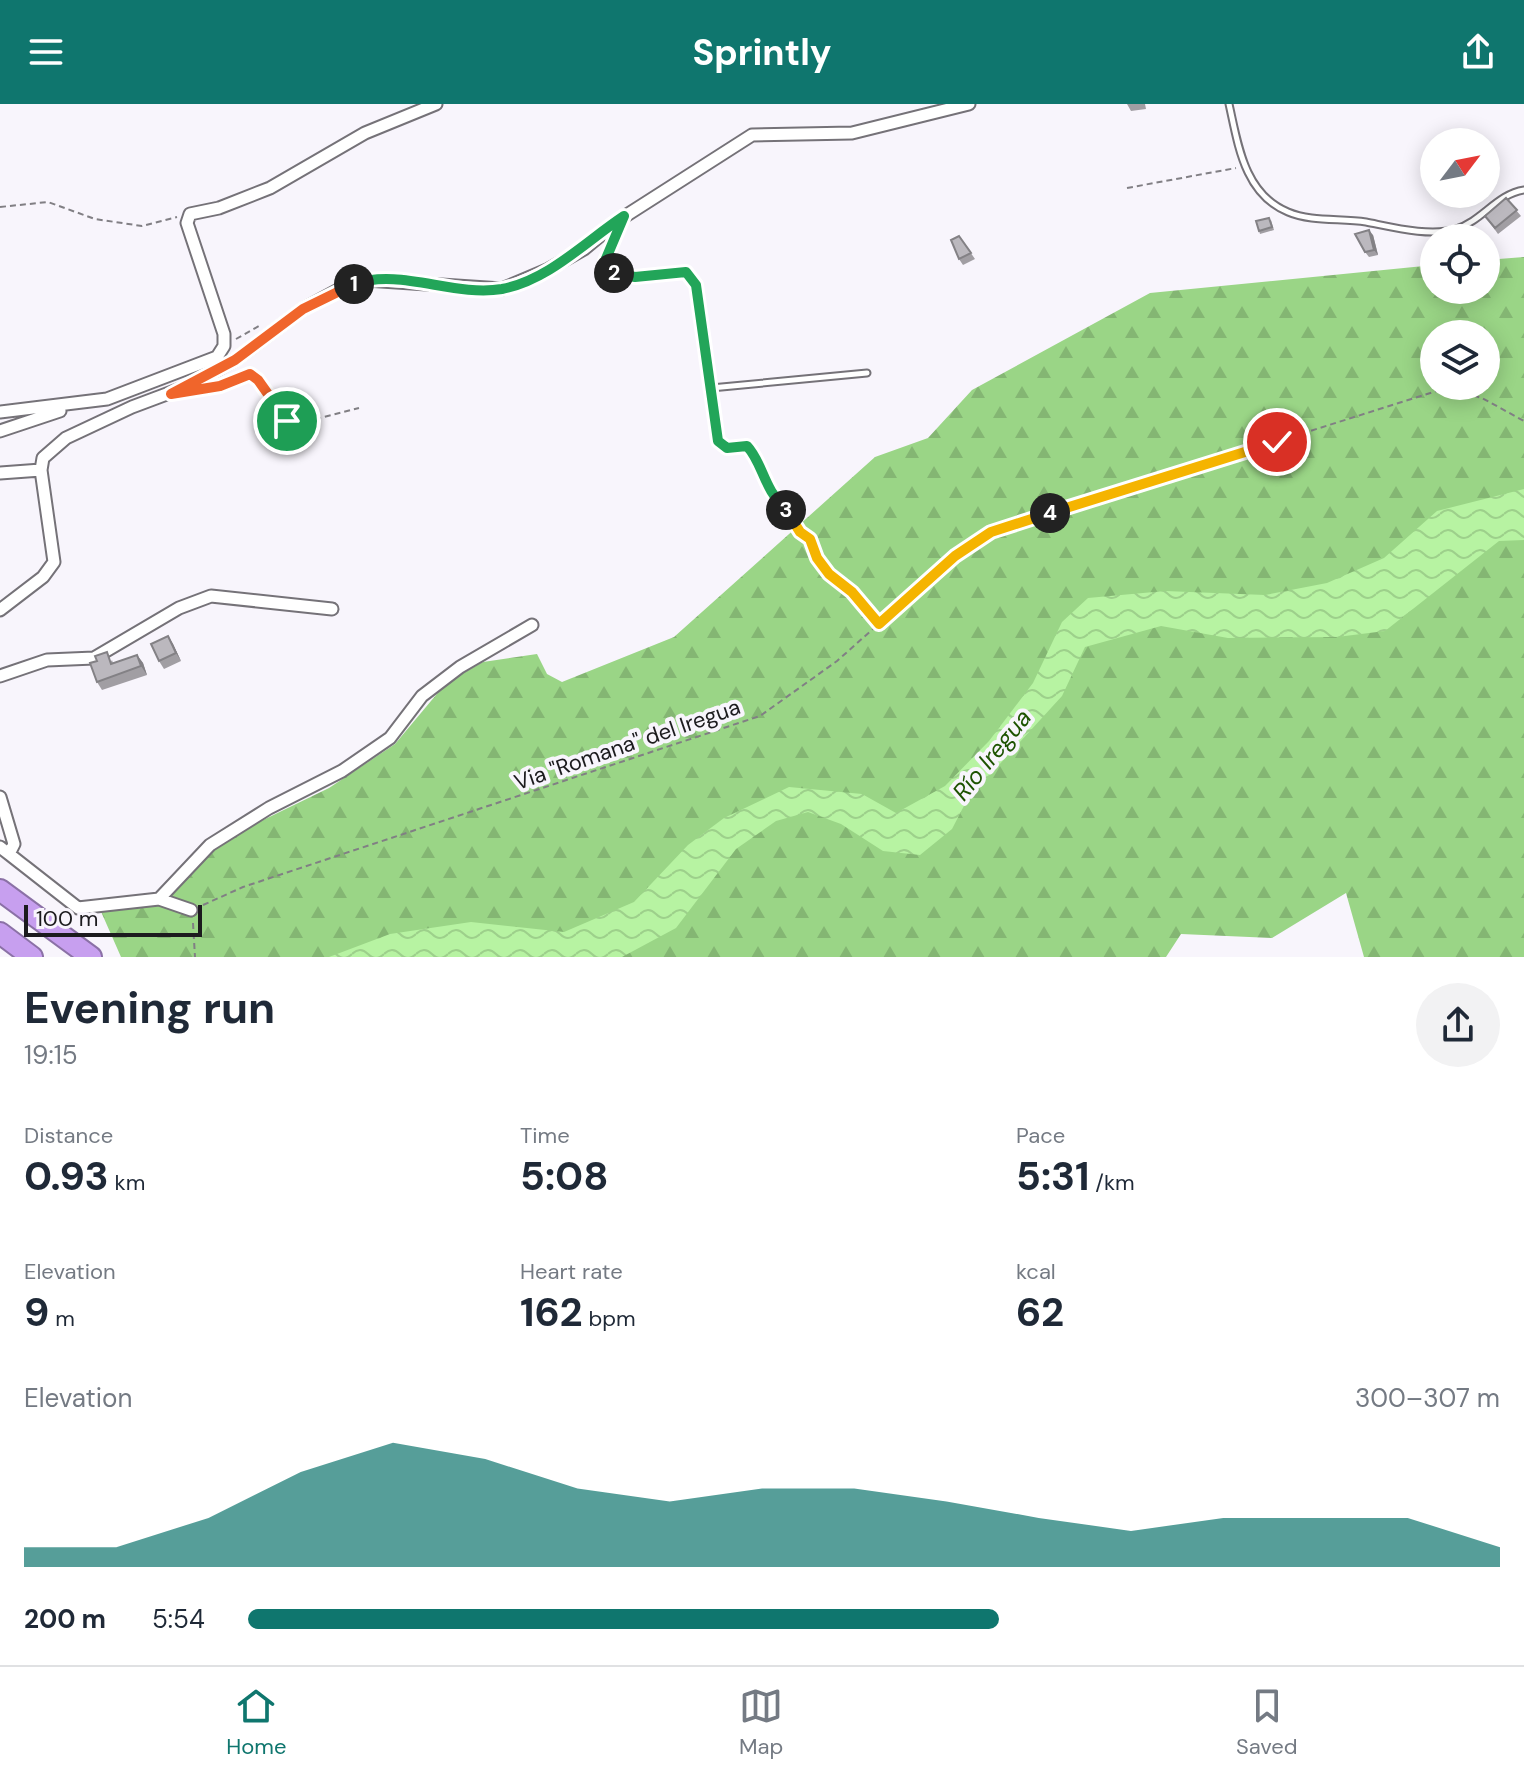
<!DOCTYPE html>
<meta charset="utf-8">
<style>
:root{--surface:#fff;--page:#f2f2f3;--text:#1f2937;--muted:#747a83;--line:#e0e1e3;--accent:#0f766e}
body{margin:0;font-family:"DM Sans",sans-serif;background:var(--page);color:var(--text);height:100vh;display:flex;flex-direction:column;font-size:30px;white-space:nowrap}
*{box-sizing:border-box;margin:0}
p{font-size:26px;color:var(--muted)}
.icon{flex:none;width:44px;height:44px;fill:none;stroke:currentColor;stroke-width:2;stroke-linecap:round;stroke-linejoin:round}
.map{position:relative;height:853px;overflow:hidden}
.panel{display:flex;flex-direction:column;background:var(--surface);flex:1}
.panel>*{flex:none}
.needle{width:52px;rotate:58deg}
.controls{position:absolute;left:1420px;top:24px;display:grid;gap:16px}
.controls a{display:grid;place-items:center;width:80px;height:80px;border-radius:50%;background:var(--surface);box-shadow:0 4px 20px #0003;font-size:40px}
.scale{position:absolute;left:24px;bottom:20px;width:178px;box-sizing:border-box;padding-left:8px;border:4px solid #1c1b1e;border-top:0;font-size:22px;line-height:28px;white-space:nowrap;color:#1c1b1e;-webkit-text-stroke:6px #f8f5fc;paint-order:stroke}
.pin{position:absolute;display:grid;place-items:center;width:68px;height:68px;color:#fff;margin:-34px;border:4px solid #fff;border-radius:50%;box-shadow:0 2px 8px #0007}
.km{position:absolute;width:40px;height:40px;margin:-20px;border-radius:50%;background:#222;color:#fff;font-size:22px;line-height:40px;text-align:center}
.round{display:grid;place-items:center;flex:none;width:84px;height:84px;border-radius:42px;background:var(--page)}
.summary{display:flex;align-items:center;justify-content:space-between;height:136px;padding:0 24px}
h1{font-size:44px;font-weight:700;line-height:60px}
.stats{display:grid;grid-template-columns:repeat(3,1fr);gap:12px;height:136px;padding:8px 24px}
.stats div{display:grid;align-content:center}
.stats b{font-size:40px;font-weight:700}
.stats small{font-size:22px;font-weight:400}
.stats p{font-size:22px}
.chart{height:224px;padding:16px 24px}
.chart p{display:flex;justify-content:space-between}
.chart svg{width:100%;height:144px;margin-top:8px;fill:var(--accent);opacity:.7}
ul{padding:0 24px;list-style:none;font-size:26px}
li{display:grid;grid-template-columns:128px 96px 1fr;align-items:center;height:60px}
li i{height:20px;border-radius:10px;background:var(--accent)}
header{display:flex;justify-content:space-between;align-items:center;height:104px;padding:0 24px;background:var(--accent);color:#fff;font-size:36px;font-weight:700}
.dock{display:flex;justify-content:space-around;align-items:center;height:112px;border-top:2px solid var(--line);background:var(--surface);font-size:22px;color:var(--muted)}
.dock a{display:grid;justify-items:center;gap:4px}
.dock .on{color:var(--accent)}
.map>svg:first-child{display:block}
.forest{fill:url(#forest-firs);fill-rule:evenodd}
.water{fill:url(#water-waves)}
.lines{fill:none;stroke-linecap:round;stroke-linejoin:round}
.service-casing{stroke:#757278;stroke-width:9}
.minor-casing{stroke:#757278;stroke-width:15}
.motorway-casing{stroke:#8b71a6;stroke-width:24}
.path{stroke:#817f84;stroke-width:2;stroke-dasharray:6 4;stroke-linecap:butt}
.service{stroke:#fff;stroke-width:5}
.minor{stroke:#fff;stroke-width:11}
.motorway{stroke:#c79fef;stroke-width:20}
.wall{fill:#a19ea3}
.shaded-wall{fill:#838185}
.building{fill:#bbb8be;stroke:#838185;stroke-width:2}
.split-1-casing{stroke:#fff;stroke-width:16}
.split-2-casing{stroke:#fff;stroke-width:16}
.split-3-casing{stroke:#fff;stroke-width:16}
.split-4-casing{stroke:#fff;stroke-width:16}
.split-5-casing{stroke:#fff;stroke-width:16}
.split-1{stroke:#f0652b;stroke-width:10}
.split-2{stroke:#22a559;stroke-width:10}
.split-3{stroke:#22a559;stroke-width:10}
.split-4{stroke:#f5b400;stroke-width:10}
.split-5{stroke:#f5b400;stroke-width:10}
.labels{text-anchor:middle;stroke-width:8;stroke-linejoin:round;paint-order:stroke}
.street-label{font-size:22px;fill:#1c1b1e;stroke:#f8f5fc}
.water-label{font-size:24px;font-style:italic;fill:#1d5300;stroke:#f8f5fc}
</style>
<header><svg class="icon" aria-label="menu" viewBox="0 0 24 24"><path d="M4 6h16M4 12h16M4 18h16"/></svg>Sprintly<svg class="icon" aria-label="share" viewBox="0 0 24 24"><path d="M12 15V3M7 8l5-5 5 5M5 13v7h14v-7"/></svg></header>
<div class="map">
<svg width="1524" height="853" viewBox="0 0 1524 853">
<defs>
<pattern id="forest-firs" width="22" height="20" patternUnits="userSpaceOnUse" patternTransform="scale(2)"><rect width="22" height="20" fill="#9ad586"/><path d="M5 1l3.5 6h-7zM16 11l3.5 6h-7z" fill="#84b673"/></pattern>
<pattern id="water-waves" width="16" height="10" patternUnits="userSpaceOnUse" patternTransform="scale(2)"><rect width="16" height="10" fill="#b7f3a2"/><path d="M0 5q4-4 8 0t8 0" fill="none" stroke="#9dd08b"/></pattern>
</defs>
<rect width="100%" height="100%" fill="#f8f5fc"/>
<path class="forest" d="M 1524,153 L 1524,853 L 1364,853 L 1346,789 L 1272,834 L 1181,830 L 1166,853 L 121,853 L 99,803 L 153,799 L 218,743 L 259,718 L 329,684 L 395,640 L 441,585 L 460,571 L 483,558 L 537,550 L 547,570 L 562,578 L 674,533 L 875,353 L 928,334 L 972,286 L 1150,189 L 1434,161 L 1434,186 L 1486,186 L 1486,156 ZM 1434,230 L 1486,230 L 1486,282 L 1434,282 Z"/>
<path class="water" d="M 1524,385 L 1524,436 L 1499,437 L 1385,527 L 1337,533 L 1228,534 L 1161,522 L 1085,543 L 1062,592 L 967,696 L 952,725 L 920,751 L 883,747 L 841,720 L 808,708 L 776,717 L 736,745 L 676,824 L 622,853 L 329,853 L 390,830 L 471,818 L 564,828 L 634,798 L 688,741 L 724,714 L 789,683 L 862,690 L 896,709 L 945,682 L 989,637 L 1033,579 L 1062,518 L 1088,494 L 1165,487 L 1265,491 L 1327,479 L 1384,454 L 1437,407 Z"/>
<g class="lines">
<defs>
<path id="service" d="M 1229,0 C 1238,40 1244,90 1288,108 C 1311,118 1341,114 1366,118 C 1392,123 1430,133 1456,125 C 1482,117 1497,90 1524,86
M 622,117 L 605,157 C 616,184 663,168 686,168 L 696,181 L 711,284 L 867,269
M 711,284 L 715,330"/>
<path id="minor" d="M 0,308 L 107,295 L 217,253 L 224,242 L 224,230 L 187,119 L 190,110 L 219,104 L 270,84 L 365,29 L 436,0
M 0,327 L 60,307
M 0,369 L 41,366
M 0,506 L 43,473 L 54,458 L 41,366 L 43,354 L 66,334 L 132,303 L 188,282 L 235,256 L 303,205 L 338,186 L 366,176 L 502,185 L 547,166 L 584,145 L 619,116 L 752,31 L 852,29 L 969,0
M 0,572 L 47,556 L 94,554 L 179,504 L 211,492 L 332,505
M 0,693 L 14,740 L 9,750 L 0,743
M 9,750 L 78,804 L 159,795 L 191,806
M 159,795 L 210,741 L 269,704 L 342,667 L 390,634 L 422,592 L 460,563 L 532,521"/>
<path id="motorway" d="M 0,786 L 91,853
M 0,829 L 32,853"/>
</defs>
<use href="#service" class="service-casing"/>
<use href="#minor" class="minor-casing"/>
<use href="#motorway" class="motorway-casing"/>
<path class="path" d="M 1127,84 L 1236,64
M 0,103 L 48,98 L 95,115 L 142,122 L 177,113
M 236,235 L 259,222
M 212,283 L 253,271 L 292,321 L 359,304
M 717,337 L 727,344 L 747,342 L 769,386 L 800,428 L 810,435 L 817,454 L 869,505 L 878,519
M 203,801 L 243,783 L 760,612 L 837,557 L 955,452 L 991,428 L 1446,284 L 1482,294 L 1524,317
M 193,819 L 195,853"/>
<use href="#service" class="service"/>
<use href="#minor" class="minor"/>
<use href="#motorway" class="motorway"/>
</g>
<path class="wall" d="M 1127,0 L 1145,0 L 1146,5 L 1131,7 Z
M 1506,94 L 1521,112 L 1498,130 L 1485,112 Z
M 1271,116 L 1274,126 L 1260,130 L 1259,127 Z
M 1373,131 L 1378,151 L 1369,153 L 1365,148 Z
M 959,132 L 975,155 L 963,161 L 959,155 Z
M 168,532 L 173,540 L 181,557 L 164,565 L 159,557 Z
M 137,551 L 143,559 L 147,571 L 102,586 L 97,578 L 112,556 L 113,559 Z"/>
<path class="shaded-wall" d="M 1369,126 L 1373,131 L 1378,151 L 1374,146 Z
M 168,532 L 173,540 L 181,557 L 176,549 Z
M 137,551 L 143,559 L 147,571 L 141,562 Z"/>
<path class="building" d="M 1506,94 L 1517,106 L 1495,124 L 1485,112 Z
M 1269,114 L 1272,123 L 1259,127 L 1256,117 Z
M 1369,126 L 1374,146 L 1365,148 L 1355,130 Z
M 959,132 L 971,149 L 959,155 L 951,136 Z
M 168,532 L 176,549 L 159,557 L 151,540 Z
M 107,548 L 111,560 L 137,551 L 141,562 L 97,578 L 90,559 L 97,557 L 95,552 Z"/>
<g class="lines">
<defs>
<path id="split-1" d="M 287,317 L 258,276 L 250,270 L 220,282 L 171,290 L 235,256 L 303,205 L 354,180"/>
<path id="split-2" d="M 354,180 C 401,164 453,193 502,185 C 549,176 586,137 624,112 L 605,157 L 614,169"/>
<path id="split-3" d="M 614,169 L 635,173 L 686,168 L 696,181 L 718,337 L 727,344 L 747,342 C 763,359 763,384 786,406"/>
<path id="split-4" d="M 786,406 L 800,428 L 810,435 L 817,454 L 829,470 L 852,488 L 879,520 L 955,452 L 991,428 L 1050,409"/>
<path id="split-5" d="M 1050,409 L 1277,338"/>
</defs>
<use href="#split-1" class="split-1-casing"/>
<use href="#split-2" class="split-2-casing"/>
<use href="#split-3" class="split-3-casing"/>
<use href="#split-4" class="split-4-casing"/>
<use href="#split-5" class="split-5-casing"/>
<use href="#split-1" class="split-1"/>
<use href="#split-2" class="split-2"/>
<use href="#split-3" class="split-3"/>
<use href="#split-4" class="split-4"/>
<use href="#split-5" class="split-5"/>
</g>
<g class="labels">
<g class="street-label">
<text transform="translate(627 640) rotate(-19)" y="8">Via "Romana" del Iregua</text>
</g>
<g class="water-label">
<text transform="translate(992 651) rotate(-51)" y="8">Río Iregua</text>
</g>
</g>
</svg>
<div class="controls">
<a><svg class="needle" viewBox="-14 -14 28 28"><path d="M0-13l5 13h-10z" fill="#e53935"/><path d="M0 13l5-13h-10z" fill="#747a83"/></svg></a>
<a><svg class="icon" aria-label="locate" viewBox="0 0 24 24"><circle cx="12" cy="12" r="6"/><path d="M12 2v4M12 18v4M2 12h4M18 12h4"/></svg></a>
<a><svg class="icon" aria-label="layers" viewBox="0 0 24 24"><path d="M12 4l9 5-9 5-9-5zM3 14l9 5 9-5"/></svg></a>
</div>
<div class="scale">100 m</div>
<div class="pin" style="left:287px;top:317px;background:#1e9e55"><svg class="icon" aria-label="arrive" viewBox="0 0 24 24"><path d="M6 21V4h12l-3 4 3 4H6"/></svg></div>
<div class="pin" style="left:1277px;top:338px;background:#d93025"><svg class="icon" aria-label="check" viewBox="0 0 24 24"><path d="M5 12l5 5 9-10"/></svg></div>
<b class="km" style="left:354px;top:180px">1</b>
<b class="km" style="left:614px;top:169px">2</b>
<b class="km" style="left:786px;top:406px">3</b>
<b class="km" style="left:1050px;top:409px">4</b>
</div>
<section class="panel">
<div class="summary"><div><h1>Evening run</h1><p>19:15</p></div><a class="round"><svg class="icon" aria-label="share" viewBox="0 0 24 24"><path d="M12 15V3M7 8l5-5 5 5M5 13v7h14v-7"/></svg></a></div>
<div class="stats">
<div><p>Distance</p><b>0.93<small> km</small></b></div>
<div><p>Time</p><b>5:08</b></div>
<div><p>Pace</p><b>5:31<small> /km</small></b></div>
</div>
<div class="stats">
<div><p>Elevation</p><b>9<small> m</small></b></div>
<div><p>Heart rate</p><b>162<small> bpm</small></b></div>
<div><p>kcal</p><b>62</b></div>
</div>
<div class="chart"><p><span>Elevation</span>300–307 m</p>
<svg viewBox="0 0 160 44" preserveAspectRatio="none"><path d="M0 44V38L10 38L20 29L30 15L40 6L50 11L60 20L70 24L80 20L90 20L100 24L110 29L120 33L130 29L140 29L150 29L160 38V44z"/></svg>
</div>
<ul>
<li><b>200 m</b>5:54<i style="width:60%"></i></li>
</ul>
</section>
<nav class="dock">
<a class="on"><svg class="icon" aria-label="home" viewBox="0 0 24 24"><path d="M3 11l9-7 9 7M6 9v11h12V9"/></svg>Home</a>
<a><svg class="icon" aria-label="map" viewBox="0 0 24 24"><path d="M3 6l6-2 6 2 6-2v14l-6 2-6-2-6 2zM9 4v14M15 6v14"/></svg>Map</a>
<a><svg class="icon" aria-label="saved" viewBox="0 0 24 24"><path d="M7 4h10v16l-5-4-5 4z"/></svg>Saved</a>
</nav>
